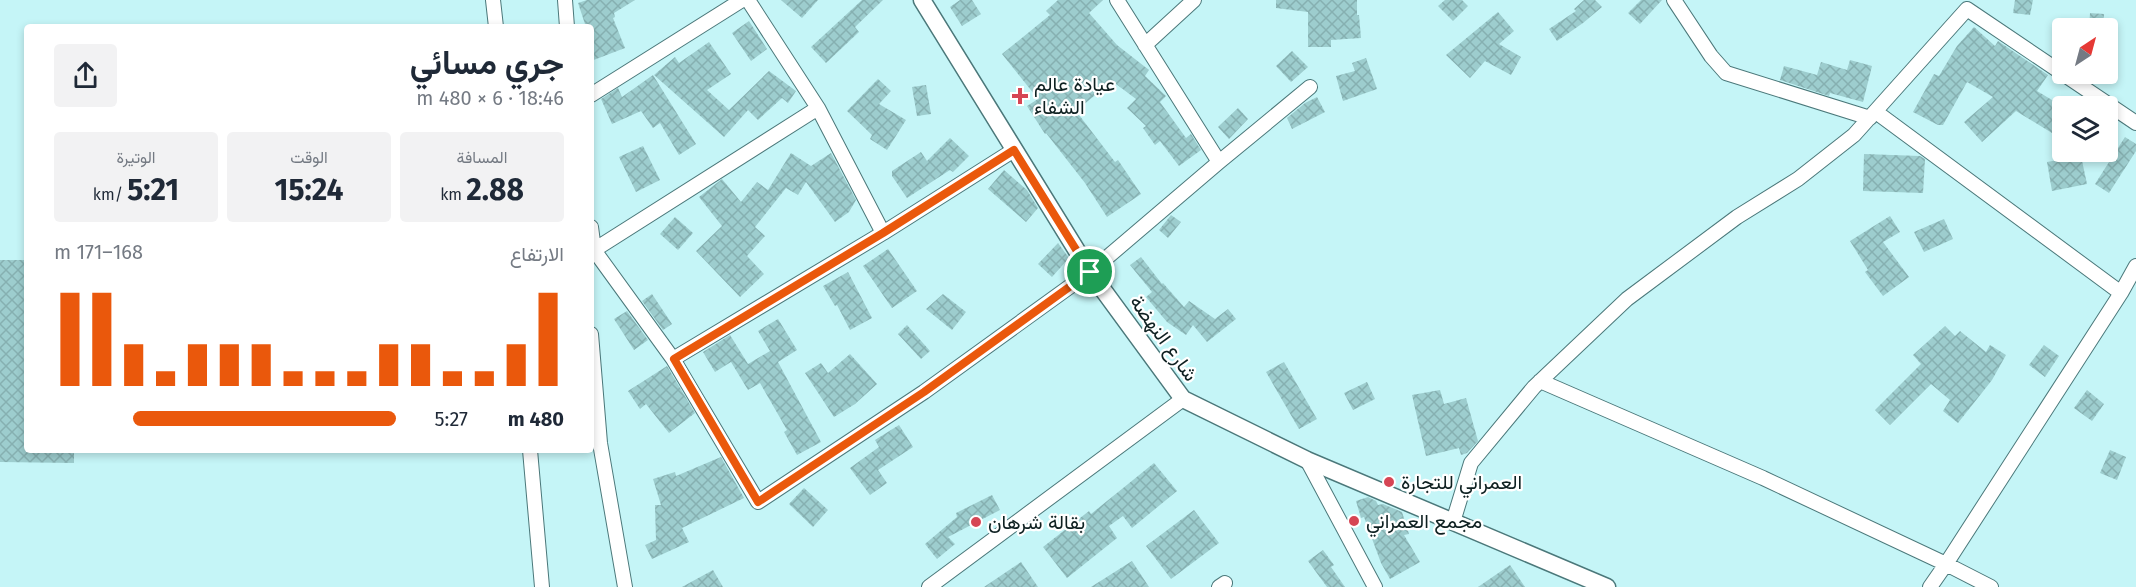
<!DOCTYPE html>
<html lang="ar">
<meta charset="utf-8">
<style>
:root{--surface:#fff;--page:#f2f2f3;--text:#1f2937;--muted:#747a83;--accent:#ea580c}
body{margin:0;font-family:"Fira Sans",Vazirmatn,sans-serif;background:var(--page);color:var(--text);direction:rtl;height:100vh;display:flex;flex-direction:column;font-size:22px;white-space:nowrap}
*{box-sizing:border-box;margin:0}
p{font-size:20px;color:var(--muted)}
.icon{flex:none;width:33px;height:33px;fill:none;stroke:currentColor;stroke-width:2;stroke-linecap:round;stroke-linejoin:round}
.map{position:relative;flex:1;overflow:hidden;direction:ltr}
.panel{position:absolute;left:24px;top:24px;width:570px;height:429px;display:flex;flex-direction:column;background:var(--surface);border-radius:6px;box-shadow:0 3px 9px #0003;direction:rtl}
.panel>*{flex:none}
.needle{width:39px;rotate:36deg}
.fabs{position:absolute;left:2052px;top:18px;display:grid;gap:12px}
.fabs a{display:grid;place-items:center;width:66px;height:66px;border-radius:6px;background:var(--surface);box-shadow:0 3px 9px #0003;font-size:30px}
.pin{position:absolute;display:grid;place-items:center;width:51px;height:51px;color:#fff;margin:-26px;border:3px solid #fff;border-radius:50%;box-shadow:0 2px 6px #0007}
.round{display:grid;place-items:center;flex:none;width:63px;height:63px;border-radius:6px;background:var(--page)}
.head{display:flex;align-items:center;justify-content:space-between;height:102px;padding:0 30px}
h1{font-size:33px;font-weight:700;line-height:45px}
.figures{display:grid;grid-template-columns:repeat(3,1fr);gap:9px;height:102px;padding:6px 30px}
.figures div{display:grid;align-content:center;border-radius:6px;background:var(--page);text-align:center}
.figures b{font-size:30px;font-weight:700}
.figures small{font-size:16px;font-weight:400}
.figures p{font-size:16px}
.chart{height:168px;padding:12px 30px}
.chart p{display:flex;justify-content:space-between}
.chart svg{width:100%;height:108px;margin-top:6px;stroke:var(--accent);stroke-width:6}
ul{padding:0 30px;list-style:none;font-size:20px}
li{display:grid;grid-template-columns:96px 72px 1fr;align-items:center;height:45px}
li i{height:15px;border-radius:8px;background:var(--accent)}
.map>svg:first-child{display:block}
.building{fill:url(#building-cross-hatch)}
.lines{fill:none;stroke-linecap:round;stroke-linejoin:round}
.minor-casing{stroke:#4b787a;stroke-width:16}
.tertiary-casing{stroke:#4b787a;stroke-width:19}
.minor{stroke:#fff;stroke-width:14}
.tertiary{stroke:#fff;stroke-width:16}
.route-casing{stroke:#fff;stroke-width:12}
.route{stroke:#ea580c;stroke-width:8}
.poi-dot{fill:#d64554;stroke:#fff;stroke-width:2}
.labels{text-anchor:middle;stroke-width:4.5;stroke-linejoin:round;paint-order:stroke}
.poi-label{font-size:20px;fill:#0e2021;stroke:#fff;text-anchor:start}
.street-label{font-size:20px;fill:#0e2021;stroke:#fff}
</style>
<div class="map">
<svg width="2136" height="587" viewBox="0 0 2136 587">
<defs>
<pattern id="building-cross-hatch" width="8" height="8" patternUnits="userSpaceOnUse" patternTransform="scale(1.5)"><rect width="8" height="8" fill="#9dcdce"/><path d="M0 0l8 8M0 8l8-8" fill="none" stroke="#86b0b1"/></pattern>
</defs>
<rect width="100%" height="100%" fill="#c5f5f7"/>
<path class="building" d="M 587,0 L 635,0 L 614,13 L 615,17 L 613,18 L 625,48 L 591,61 L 591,25 L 586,27 L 578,3 Z
M 781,0 L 818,0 L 802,18 Z
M 862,0 L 883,0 L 855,27 L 859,32 L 826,63 L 811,47 Z
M 960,0 L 972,0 L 981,14 L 962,26 L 950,7 Z
M 1058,0 L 1103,0 L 1089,13 L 1117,45 L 1149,70 L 1145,76 L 1166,96 L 1160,102 L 1186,138 L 1191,134 L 1201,150 L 1179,166 L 1160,141 L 1155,145 L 1143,128 L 1146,126 L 1127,108 L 1136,99 L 1112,81 L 1076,111 L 1115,162 L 1118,160 L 1141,194 L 1107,217 L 1085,183 L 1046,133 L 1045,134 L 1027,106 L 1038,99 L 1002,54 L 1050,15 L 1046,11 Z
M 1276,0 L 1357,0 L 1357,15 L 1359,15 L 1361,38 L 1331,40 L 1331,47 L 1308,47 L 1308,12 L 1276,8 Z
M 1445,0 L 1462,0 L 1468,6 L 1453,21 L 1438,6 Z
M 1584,0 L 1595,0 L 1602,7 L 1583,23 L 1557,41 L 1549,29 L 1576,11 L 1574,9 Z
M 1641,0 L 1662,0 L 1640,24 L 1628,13 Z
M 2015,0 L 2033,0 L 2030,15 L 2013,13 Z
M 1498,12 L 1514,31 L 1499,44 L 1521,57 L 1511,75 L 1485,61 L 1470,78 L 1446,55 Z
M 2090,13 L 2104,14 L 2103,28 L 2089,28 Z
M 749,21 L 767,49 L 751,61 L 732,33 Z
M 1974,27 L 1995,46 L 1998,41 L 2048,75 L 2037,91 L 2062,106 L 2062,116 L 2052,133 L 2016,111 L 1982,142 L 1964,122 L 1993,97 L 1967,82 L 1943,125 L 1938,125 L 1913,112 L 1934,74 L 1939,76 L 1957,46 Z
M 709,42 L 731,74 L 707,90 L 729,110 L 769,71 L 796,91 L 788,103 L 782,98 L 758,120 L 748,110 L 724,137 L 654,75 L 675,57 L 679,63 Z
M 1292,51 L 1308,67 L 1291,82 L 1276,66 Z
M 1366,58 L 1377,89 L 1343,101 L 1336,76 L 1355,71 L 1352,63 Z
M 1850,60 L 1872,66 L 1863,102 L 1830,93 L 1829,96 L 1780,80 L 1784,66 L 1817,75 L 1821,62 L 1847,70 Z
M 653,75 L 696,144 L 679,155 L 660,123 L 653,128 L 641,111 L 612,124 L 601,99 L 618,88 L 622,97 Z
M 878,79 L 891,91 L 879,104 L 906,120 L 887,150 L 870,139 L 872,135 L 847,111 Z
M 926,85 L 931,114 L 917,116 L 912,87 Z
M 1317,97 L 1325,112 L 1292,129 L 1287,118 L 1305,103 Z
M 1238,108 L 1248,119 L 1229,139 L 1218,127 Z
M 2125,137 L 2136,144 L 2136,151 L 2109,193 L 2095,184 Z
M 950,138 L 969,156 L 953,172 L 950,170 L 907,198 L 892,176 L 892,171 L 921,152 L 927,161 Z
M 643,146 L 660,180 L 636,192 L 619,157 Z
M 791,153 L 811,166 L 831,153 L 856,200 L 849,212 L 835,222 L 806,182 L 798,195 L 786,188 L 755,227 L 765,236 L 747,256 L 764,274 L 740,297 L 696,251 L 722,226 L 699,197 L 722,179 L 741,202 L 757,182 L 768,190 Z
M 1864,154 L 1920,156 L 1925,159 L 1923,193 L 1863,191 Z
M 2081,156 L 2087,184 L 2052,191 L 2047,162 Z
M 1004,170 L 1027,190 L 1038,208 L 1026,222 L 988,189 Z
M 1171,215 L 1181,222 L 1168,238 L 1159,230 Z
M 1890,216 L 1900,232 L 1883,242 L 1909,277 L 1883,296 L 1865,272 L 1868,270 L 1850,241 Z
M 675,217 L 693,233 L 678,250 L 660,234 Z
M 1944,219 L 1953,239 L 1924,252 L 1914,232 Z
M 1058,243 L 1069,258 L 1052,277 L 1038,264 Z
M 888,249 L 917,291 L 892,308 L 863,266 Z
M 1141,257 L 1162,284 L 1163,283 L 1184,307 L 1189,301 L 1215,319 L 1228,309 L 1236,319 L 1207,342 L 1193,325 L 1186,335 L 1167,322 L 1146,297 L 1152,292 L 1130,265 Z
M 0,260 L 27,260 L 27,450 L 74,450 L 74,463 L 0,462 Z
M 848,272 L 872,318 L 850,330 L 837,305 L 835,306 L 823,286 Z
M 652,294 L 672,324 L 663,330 L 642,301 Z
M 943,294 L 966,312 L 952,330 L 926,309 Z
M 627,311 L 648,340 L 634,350 L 614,319 Z
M 778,319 L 797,350 L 778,362 L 821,442 L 797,455 L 784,432 L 787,430 L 760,383 L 748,390 L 731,362 L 715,372 L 703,352 L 730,335 L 748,364 L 770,351 L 758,331 Z
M 907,325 L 930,351 L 921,359 L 898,334 Z
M 1945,326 L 1955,336 L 1960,331 L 1986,352 L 1990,345 L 2006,355 L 1992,380 L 1958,423 L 1943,411 L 1950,400 L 1931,384 L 1890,425 L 1875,410 L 1921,364 L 1913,355 Z
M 2044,345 L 2059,356 L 2045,377 L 2029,365 Z
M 850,354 L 877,384 L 855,404 L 834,417 L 805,373 L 821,363 L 828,373 Z
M 1284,362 L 1317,419 L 1299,429 L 1266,372 Z
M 667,366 L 695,413 L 669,433 L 646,404 L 640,409 L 628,391 Z
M 1367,382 L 1375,399 L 1353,410 L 1344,393 Z
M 1440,390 L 1444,404 L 1466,398 L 1478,441 L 1467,453 L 1461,455 L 1459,448 L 1426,456 L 1412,395 Z
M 2087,390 L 2104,404 L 2092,421 L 2074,408 Z
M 899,425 L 913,447 L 878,470 L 887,483 L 870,495 L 850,468 L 879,447 L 875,440 Z
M 2110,450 L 2126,457 L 2117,480 L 2100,473 Z
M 721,457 L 744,498 L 682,528 L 689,542 L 652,559 L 645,545 L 656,540 L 655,505 L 661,505 L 653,479 L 675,472 L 676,476 Z
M 1154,463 L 1177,491 L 1132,528 L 1123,516 L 1109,526 L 1117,538 L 1067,578 L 1043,547 L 1089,511 L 1091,514 Z
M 804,488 L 828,510 L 813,527 L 789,504 Z
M 992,495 L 1000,510 L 948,537 L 955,544 L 937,559 L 925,544 L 957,517 L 956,513 Z
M 1368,497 L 1376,501 L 1378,505 L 1383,504 L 1402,512 L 1409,534 L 1404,535 L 1420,562 L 1390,579 L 1381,563 L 1364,517 L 1361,518 L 1356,501 Z
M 1194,510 L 1219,543 L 1171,579 L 1146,546 Z
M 1323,550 L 1334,565 L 1331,567 L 1345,587 L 1327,587 L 1308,561 Z
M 1132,561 L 1149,587 L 1091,587 Z
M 1021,562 L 1038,587 L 984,587 Z
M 1510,565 L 1525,587 L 1478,587 Z
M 713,570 L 723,587 L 682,587 Z"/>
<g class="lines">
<defs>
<path id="minor" d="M 493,0 L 496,27
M 565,0 L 567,27
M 748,0 L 818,108 L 883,233
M 1117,0 L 1219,162
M 1674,0 L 1711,56 L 1726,73 L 1870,118
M 1145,45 L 1194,0
M 591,95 L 742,0
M 591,227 L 594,250 L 673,359 L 758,502 L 924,392 L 1090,272 L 1219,162 L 1310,87
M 592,255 L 594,250 L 818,108
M 2121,293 L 2136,266
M 591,334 L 600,443 L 625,587
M 673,359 L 883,233 L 1014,150
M 1540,381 L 1763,478 L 1946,564 L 2121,293 L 1876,112
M 530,450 L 542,587
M 1307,460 L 1375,587
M 1453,522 L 1471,463 L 1534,387 L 1627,299 L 1737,217 L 1798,179 L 1854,135 L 1967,9 L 2136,123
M 929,587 L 1183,399
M 1219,587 L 1225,583
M 1930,587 L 1946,564 L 1991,587"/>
<path id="tertiary" d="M 922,0 L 1090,272 L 1183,399 L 1307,460 L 1607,587"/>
</defs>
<use href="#minor" class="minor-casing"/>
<use href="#tertiary" class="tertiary-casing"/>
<use href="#minor" class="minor"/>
<use href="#tertiary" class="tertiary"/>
</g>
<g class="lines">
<defs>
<path id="route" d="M 1014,150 L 1090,272 L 924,392 L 758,502 L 674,359 L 883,233 Z"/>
</defs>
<use href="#route" class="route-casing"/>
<use href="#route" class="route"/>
</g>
<g class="poi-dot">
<path d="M1017 87h6v6h6v6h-6v6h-6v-6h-6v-6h6z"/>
<circle cx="1389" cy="482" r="6"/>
<circle cx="1354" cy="521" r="6"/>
<circle cx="976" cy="522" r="6"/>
</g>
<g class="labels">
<g class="poi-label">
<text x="1034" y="91">عيادة عالم<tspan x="1034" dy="23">الشفاء</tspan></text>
<text x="1401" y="489">العمراني للتجارة</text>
<text x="1366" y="528">مجمع العمراني</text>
<text x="988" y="529">بقالة شرهان</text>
</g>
<g class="street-label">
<text transform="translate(1164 338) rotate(54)" y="7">شارع النهضة</text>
</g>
</g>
</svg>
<div class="fabs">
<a><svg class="needle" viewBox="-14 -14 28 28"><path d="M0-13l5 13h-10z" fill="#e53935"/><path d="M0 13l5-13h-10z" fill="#747a83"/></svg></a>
<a><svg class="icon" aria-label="layers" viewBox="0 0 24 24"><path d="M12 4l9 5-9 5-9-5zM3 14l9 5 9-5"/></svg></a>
</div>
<div class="pin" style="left:1090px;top:272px;background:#1e9e55"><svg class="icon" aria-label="arrive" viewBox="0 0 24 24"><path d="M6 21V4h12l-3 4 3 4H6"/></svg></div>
<section class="panel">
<div class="head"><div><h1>جري مسائي</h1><p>18:46 · 6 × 480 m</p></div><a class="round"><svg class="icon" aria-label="share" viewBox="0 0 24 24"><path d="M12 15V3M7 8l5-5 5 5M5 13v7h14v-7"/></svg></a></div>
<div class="figures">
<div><p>المسافة</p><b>2.88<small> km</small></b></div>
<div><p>الوقت</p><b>15:24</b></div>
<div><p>الوتيرة</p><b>5:21<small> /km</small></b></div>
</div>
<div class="chart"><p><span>الارتفاع</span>168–171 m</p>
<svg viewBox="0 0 160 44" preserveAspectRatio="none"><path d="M5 44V6M15 44V6M25 44V27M35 44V38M45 44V27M55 44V27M65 44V27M75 44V38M85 44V38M95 44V38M105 44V27M115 44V27M125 44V38M135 44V38M145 44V27M155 44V6"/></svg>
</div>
<ul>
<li><b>480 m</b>5:27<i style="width:77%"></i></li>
</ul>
</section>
</div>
